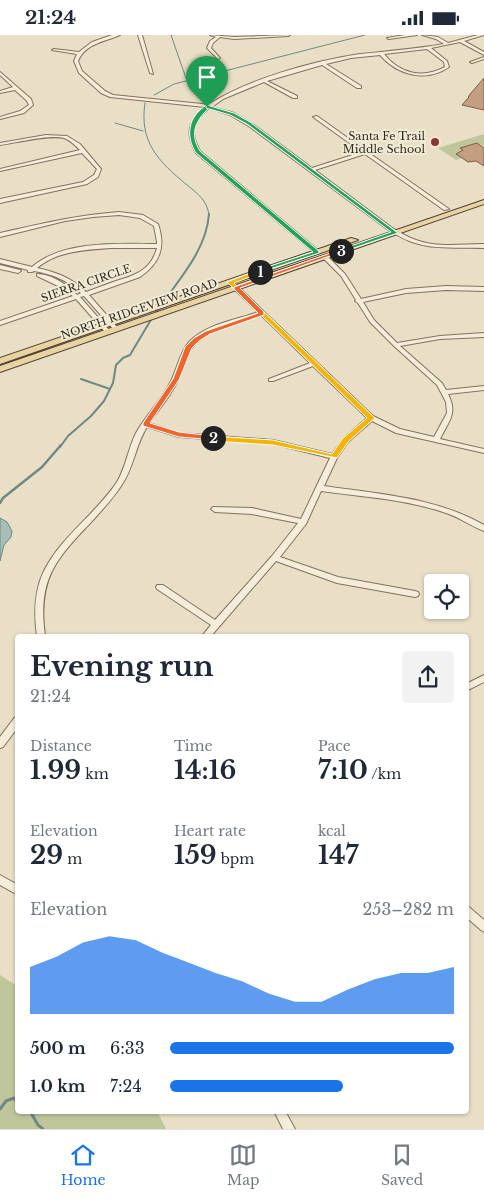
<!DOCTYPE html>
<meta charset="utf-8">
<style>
:root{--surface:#fff;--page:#f2f2f3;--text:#1f2937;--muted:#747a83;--line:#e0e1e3;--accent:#1a73e8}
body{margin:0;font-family:"Libre Baskerville",serif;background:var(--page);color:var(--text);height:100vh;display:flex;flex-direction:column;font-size:19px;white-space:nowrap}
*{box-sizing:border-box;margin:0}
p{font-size:16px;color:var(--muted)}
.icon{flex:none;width:28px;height:28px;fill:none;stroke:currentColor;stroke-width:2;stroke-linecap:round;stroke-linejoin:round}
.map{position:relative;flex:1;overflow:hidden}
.side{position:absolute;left:15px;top:599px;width:454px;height:480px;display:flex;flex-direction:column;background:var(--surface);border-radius:5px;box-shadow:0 1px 4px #0004}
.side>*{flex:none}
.fabs{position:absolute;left:424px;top:539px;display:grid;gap:10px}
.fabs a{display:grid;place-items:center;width:45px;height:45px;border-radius:5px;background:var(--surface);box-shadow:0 1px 4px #0004;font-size:25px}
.pin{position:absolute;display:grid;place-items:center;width:42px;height:42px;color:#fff;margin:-51px -21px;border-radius:50% 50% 50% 0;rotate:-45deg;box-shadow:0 0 5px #0007}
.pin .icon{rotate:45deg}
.km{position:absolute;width:25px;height:25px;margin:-12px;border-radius:50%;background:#222;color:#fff;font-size:14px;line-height:25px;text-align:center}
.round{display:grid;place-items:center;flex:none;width:52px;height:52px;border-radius:5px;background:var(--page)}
.head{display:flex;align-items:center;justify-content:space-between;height:85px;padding:0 15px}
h1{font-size:28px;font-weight:700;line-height:38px}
.metrics{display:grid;grid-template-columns:repeat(3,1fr);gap:8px;height:85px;padding:5px 15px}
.metrics div{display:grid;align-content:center}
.metrics b{font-size:25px;font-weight:700}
.metrics small{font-size:14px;font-weight:400}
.metrics p{font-size:14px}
.chart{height:140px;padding:10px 15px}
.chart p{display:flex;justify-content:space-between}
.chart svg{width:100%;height:90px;margin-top:5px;fill:var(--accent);opacity:.7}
ul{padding:0 15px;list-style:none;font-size:16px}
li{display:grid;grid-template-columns:80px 60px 1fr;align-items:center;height:38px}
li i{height:12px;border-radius:6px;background:var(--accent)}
.status{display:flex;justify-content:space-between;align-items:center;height:35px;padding:0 25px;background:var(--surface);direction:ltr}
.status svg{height:14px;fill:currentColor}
.menu{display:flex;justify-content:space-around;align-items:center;height:70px;border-top:1px solid var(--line);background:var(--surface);font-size:14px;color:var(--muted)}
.menu a{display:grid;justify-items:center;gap:2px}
.menu .current{color:var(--accent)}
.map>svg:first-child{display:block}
.green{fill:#c0c69c}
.water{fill:#a7bdb7;stroke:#6f8a84}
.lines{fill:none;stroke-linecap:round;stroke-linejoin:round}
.stream-far3{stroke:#6f8a84;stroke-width:1}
.stream-far2{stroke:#6f8a84;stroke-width:2}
.stream-far1{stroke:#6f8a84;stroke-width:2.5}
.stream{stroke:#6f8a84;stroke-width:3}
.building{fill:#c39e81;stroke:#7e5e47}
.minor-casing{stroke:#82725e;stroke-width:2}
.major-casing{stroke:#514132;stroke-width:2}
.minor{fill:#f5edd9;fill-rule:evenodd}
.major{fill:#e8d4a3;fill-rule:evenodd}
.split-1{fill:#22a559;stroke:#fff}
.split-2{fill:#f5b400;stroke:#fff}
.split-3{fill:#f0652b;stroke:#fff}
.split-4{fill:#22a559;stroke:#fff}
.poi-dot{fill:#8a3635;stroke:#f1ead5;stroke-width:2}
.labels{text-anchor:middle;stroke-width:4;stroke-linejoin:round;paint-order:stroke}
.far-poi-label{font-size:11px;fill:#342a20;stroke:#f1ead5;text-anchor:end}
.far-street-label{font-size:11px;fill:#342a20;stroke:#f1ead5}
</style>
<div class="status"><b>21:24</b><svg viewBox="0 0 49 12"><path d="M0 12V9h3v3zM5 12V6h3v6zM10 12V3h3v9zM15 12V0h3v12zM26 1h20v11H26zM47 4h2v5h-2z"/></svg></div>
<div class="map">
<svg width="484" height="1094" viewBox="0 0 484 1094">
<rect width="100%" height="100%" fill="#e9dfc6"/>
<path class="green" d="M 484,99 L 484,111 L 477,108 L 461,113 L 463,115 L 456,119 L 462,123 L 456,125 L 438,113 Z
M 0,940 L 14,949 L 17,948 L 18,1076 L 157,1076 L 166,1094 L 0,1094 Z"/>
<path class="water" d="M 0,483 L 7,487 L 12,496 L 11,502 L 4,510 L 0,526 Z"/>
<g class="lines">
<path class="stream-far3" d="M 171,0 L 187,46
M 154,60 L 174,49 L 365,0
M 145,68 C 139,107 158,126 187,150 C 198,159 207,165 209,180
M 115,88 L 143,96"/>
<path class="stream-far2" d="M 155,279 C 176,247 206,218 209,179
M 81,344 L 110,354
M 60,412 L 68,401 L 91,381 L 104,366 L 113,348 L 116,330 L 123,323 L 130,320 L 152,283"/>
<path class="stream-far1" d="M 0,468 L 3,463 L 42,432 L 61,410"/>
<path class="stream" d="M 0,1074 L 6,1066 L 14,1063 L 18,1069
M 30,1076 L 38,1090 L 43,1094"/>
</g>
<path class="building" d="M 484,43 L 484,75 L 462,70 L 469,62 L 468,62 L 471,58 Z
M 477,108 L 484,113 L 484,131 L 476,126 L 468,127 L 456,119 L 463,115 L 460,113 Z"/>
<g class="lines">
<defs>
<path id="minor" d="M 112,0 L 120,0 C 104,7 86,8 78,26 L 82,36 L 105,56 L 113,60 L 202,69 L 208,70 C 248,44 313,26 360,19 C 388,16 416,14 444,9 L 436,4 L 422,0 L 438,2 L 448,8 L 478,0 L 484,0 L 464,6 L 484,17 L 484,20 L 460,7 L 431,13 L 447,26 L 449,32 C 426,48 397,40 380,20 L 351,23 L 326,29 L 361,51 L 361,53 L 357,53 L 322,30 L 267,46 L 297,61 L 297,63 L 293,63 L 264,47 L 223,64 L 212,72 L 234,78 L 254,90 L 312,133 L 362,117 L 313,82 L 317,81 L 366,116 L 369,116 L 369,118 L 449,174 L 444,175 L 365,119 L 315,135 L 391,192 C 399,197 407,202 416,205 C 437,213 462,209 484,209 L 484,213 C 460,212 435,215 412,207 C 403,204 395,199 387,194 L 250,92 L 230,80 L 209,73 C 192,87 190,98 200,116 L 320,217 L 315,218 L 196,118 C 185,98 188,87 205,72 L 110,62 L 101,58 L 79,38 L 74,26 L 77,19 L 52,15 L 54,14 L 79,17 L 92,7 ZM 427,14 L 444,27 L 445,32 C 423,44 400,39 384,19 Z
M 138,0 L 142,0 L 153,39 L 150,38 Z
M 210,0 L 234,2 L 290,0 L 288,1 L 234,4 L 220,2 L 213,8 L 211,13 L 220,23 L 218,24 L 207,13 L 210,6 L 216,2 Z
M 405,0 L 417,0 L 389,4 L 387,3 Z
M 484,22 L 484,24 L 472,28 L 470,27 Z
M 0,37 L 31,64 L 33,70 L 24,78 L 0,84 L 0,82 L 20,76 L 29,70 L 27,66 L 15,55 L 0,58 L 0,56 L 13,52 L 0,40 Z
M 46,100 L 67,101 L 80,109 L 101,134 L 98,142 L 87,149 L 0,168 L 0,164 L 83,147 L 94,140 L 97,134 L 82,118 L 0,136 L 0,134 L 80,115 C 76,111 70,105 64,103 C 50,99 15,108 0,110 L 0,108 Z
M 119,177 L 143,180 L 158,189 C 166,212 160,228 140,242 L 89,260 L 118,293 L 118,295 L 114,295 L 84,261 L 80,262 L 110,296 L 110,298 L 106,298 L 76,264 L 0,290 L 0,286 L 73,261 L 58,251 L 37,241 L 37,239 C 52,239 67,250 77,260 L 81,258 C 67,245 52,239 34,236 L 32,237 L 28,237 L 28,235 L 0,228 L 0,224 L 32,232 C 63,205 118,209 157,209 L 157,207 L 154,191 L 140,183 L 119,180 L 93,182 L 65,186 L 0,202 L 0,198 C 40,189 78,180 119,177 ZM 110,213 L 157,213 C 151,235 136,240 116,246 C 106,250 96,253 86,257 C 72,243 56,237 37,233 C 57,216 85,215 110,213 Z
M 325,220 L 327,221 L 345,239 L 361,264 L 406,254 L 446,251 L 484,252 L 484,256 L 446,255 L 406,258 L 363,267 L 374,285 L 397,308 L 440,301 L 484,298 L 484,302 L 440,304 L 400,311 L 442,348 L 446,355 L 484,351 L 484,355 L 448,359 C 458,379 449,385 440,404 L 484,414 L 484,418 L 396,398 L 372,386 L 348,407 L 337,423 L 324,451 C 378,459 435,462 484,490 L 484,496 C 471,491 459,482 446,478 C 406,464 363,462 321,456 L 306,489 L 280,522 L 338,542 L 415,556 L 418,557 L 419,559 L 418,561 L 415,562 L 337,548 L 276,526 L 211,601 L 202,601 L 211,590 L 157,554 L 156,552 L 157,550 L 163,550 L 215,585 L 272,521 L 298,488 L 252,479 L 215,477 L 211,474 L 213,472 L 252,473 L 301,484 L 330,423 L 273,409 L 179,402 L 147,392 C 136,409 134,431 123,448 C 115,461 104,473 94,484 C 56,524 37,543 45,601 L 37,601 C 34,580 34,558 43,538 C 60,502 95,480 117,447 C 126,432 128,414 136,398 C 146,380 161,366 170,348 C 177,335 179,319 189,307 C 206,289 236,285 258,277 L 228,248 L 228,246 L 232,246 L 373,381 L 400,394 L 434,402 L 447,378 L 446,367 L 437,350 L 394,311 L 370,287 L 358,268 L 355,266 L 356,265 L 341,241 L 322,222 ZM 261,280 L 310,328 L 269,344 L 269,346 L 273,346 L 313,331 L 367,383 L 344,403 L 332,419 L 273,405 L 179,398 L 149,388 C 159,374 170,362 177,347 C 183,335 185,319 195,309 C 212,292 239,288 261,280 Z
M 0,230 L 20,235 L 21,236 L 18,238 L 0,234 Z
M 484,640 L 484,647 L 466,656 L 466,649 Z
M 15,682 L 18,682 L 18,692 L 3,712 L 0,713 L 0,702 Z
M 0,840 L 18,850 L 18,860 L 0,850 Z
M 466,870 L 469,872 L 484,885 L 484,897 L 481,895 L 466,882 Z
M 274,1076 L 285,1076 L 295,1094 L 283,1094 Z"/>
<path id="major" d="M 484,165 L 484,169 L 0,337 L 0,331 Z
M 351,203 L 358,205 L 0,329 L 0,323 Z"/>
</defs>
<use href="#minor" class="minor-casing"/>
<use href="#major" class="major-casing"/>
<use href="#minor" class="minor"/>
<use href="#major" class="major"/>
</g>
<path class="split-1" d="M 207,70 L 210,72 C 196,85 189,98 200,116 L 319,216 L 319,218 L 258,238 L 258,235 L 313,217 L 196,118 C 185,101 188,81 207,70 Z"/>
<path class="split-2" d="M 258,235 L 263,237 L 234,248 L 375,383 L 349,406 L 337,423 L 273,410 L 213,406 L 209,403 L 213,401 L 273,405 L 332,419 L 343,403 L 367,383 L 227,247 Z"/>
<path class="split-3" d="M 339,215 L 344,216 L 240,253 L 264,277 L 264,280 L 210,299 L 199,306 L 192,313 L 179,345 L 150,388 L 179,397 L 213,401 L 216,403 L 215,405 L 179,402 L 143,391 L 143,388 L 173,344 L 185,312 L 194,303 L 206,296 L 258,278 L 234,254 L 234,252 Z"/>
<path class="split-4" d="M 207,70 L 234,78 L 250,87 L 398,198 L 339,218 L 339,215 L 391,197 L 247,89 L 230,80 L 206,73 Z"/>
<circle class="poi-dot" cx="435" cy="107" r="5"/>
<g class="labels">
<g class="far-poi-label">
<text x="425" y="105">Santa Fe Trail<tspan x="425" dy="13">Middle School</tspan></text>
</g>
<g class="far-street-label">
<text transform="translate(86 248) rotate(-19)" y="4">SIERRA CIRCLE</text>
<text transform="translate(139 274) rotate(-19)" y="4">NORTH RIDGEVIEW ROAD</text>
</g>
</g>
</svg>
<div class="fabs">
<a><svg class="icon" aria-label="locate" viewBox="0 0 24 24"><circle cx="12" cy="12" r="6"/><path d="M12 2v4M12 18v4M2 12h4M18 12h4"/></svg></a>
</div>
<div class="pin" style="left:207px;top:72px;background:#1e9e55"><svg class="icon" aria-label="arrive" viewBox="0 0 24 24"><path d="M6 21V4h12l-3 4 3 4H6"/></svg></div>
<b class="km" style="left:260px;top:237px">1</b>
<b class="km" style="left:213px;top:403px">2</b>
<b class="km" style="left:341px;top:216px">3</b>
<section class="side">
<div class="head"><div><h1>Evening run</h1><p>21:24</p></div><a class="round"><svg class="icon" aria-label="share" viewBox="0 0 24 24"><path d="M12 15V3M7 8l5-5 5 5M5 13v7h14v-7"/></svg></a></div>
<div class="metrics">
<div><p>Distance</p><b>1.99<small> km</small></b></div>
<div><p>Time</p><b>14:16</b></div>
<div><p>Pace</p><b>7:10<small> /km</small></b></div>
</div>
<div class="metrics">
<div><p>Elevation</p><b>29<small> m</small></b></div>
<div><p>Heart rate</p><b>159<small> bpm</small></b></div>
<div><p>kcal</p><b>147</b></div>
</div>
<div class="chart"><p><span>Elevation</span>253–282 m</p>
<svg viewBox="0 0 160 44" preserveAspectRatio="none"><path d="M0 44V21L10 16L20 9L30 6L40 8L50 14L60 19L70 24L80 28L90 34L100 38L110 38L120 32L130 27L140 24L150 24L160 21V44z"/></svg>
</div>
<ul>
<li><b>500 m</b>6:33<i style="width:100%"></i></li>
<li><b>1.0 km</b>7:24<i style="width:61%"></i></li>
</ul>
</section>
</div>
<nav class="menu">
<a class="current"><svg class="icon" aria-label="home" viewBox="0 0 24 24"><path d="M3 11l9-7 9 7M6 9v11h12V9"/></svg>Home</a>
<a><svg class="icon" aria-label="map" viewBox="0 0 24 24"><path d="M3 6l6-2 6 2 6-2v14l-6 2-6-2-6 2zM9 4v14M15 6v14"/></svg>Map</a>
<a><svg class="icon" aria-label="saved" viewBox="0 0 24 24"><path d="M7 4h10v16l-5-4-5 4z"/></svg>Saved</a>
</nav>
